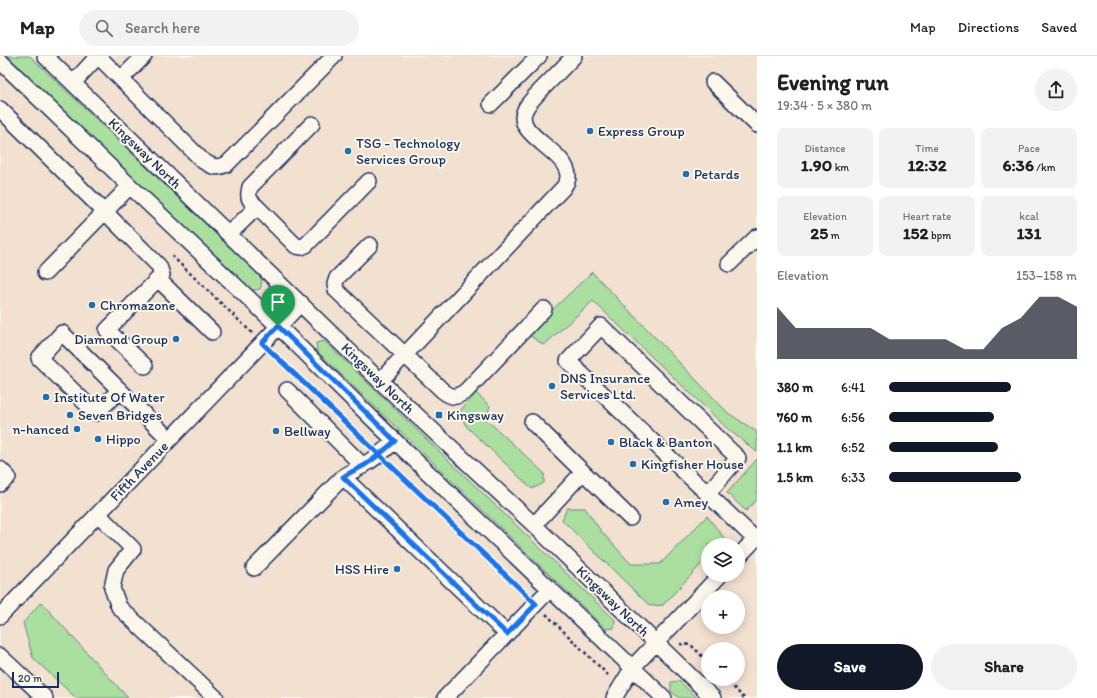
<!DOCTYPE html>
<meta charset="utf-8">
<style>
:root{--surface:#fff;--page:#f2f2f2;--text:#202124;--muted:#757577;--line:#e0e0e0;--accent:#111827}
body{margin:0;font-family:Itim,sans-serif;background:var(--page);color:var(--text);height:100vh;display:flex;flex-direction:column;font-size:15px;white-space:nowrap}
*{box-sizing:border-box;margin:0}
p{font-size:13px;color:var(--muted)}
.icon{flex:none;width:22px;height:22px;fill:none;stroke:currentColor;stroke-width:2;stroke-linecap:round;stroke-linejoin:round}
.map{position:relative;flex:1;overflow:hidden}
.details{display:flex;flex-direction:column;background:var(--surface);width:340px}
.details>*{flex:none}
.buttons{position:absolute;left:701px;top:482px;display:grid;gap:8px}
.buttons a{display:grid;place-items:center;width:44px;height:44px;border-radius:50%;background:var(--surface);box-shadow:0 2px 10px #0003;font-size:20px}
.scale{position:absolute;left:12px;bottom:10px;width:47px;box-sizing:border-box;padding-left:4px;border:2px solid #1b2f5e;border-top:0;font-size:11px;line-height:14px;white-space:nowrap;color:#1b2f5e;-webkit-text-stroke:3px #fbf7ec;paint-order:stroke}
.pin{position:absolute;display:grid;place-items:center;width:34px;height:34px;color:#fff;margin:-41px -17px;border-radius:50% 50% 50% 0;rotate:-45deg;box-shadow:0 0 4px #0007}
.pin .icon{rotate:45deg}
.round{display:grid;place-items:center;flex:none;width:42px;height:42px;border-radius:21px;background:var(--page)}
.overview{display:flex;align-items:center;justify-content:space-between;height:68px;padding:0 20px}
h1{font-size:22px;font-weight:700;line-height:30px}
.metrics{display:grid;grid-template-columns:repeat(3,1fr);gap:6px;height:68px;padding:4px 20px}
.metrics div{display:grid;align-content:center;border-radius:8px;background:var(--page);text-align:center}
.metrics b{font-size:17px;font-weight:700}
.metrics small{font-size:11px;font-weight:400}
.metrics p{font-size:11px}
.chart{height:112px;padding:8px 20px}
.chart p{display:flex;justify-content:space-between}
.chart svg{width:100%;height:72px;margin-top:4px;fill:var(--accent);opacity:.7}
.primary-button{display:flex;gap:8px;margin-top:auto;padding:8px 20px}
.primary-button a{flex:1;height:46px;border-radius:24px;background:var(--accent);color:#fff;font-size:16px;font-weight:700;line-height:46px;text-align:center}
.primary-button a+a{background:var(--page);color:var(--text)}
ul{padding:0 20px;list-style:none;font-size:13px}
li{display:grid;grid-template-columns:64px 48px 1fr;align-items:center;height:30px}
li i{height:10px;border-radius:5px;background:var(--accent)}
header{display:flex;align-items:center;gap:24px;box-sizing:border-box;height:56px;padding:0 20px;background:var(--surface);border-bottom:1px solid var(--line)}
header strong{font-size:19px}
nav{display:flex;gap:22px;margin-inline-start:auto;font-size:14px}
.search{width:280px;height:36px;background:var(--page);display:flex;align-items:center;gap:10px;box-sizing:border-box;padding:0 14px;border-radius:22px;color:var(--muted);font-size:15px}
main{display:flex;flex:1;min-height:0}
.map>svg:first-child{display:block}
.built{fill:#f2e0d1;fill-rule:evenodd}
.green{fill:#abdfa0;stroke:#63877f}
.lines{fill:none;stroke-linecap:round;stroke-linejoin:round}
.minor-casing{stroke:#1b2f5e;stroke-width:18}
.path{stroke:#1b2f5e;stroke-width:2.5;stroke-dasharray:3 3;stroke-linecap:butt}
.minor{stroke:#fbf7ec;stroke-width:15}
.route-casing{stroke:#fff;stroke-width:8}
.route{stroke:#1a73e8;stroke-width:5}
.poi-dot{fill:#1f6fb2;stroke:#fbf7ec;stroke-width:1.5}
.labels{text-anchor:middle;stroke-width:4;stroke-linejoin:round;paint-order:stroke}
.poi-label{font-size:14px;fill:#1b2f5e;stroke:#fbf7ec;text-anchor:start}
.street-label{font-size:14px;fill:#1b2f5e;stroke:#fbf7ec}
</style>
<header>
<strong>Map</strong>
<div class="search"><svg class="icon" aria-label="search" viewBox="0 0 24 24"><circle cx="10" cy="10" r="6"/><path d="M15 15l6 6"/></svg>Search here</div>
<nav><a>Map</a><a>Directions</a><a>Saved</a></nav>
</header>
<main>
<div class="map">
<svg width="757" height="642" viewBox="0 0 757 642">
<rect width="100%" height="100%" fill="#fbf7ec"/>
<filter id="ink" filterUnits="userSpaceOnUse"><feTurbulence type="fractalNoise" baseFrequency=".025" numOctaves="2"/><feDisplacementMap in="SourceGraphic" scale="8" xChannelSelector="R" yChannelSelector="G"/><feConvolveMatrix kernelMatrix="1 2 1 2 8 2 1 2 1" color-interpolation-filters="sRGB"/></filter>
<g filter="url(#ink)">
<path class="built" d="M 0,0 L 757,0 L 757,642 L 0,642 ZM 708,489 L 738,489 L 738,519 L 708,519 ZM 708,541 L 738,541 L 738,571 L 708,571 ZM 708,593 L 738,593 L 738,623 L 708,623 Z"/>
<path class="green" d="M 8,0 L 30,0 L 260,220 C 262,225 262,228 260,233 L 256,234 L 249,234 Z
M 592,216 L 728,357 L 757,376 L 757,396 L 729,374 L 593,245 L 544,289 L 527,278 Z
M 324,285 L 615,564 L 614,572 L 606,573 L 317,295 L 316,287 Z
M 476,337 L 490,350 L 486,363 L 544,417 L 544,427 L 532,433 L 466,370 L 459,356 Z
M 757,403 L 757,443 L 746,455 L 727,437 Z
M 567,452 L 585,452 L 601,475 L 631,508 L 660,508 L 707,460 L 725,483 L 719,489 L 708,489 L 708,501 L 663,549 L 650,550 L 562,464 Z
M 41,546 L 128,642 L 76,642 L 33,602 L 23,567 Z
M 679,625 L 697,642 L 679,642 L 671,635 L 671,626 Z"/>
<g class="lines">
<defs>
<path id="minor" d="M 45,0 L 380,325 L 534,469 L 713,642
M 98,0 L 203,105 C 213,111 216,113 227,108 L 334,0
M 0,5 L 130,130 L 278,270 L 395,385 L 664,642
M 121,23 L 144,0
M 713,26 L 757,69
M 73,27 L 98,0
M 491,48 L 539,0
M 0,53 L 105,156 L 159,210 L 162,219 L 107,274 L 145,310
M 257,151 L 296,190 L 301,191 L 306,189 L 369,125
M 229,178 L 257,151 C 249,144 247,142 250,131 L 312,68
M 370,189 L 337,222 L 335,228 L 336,234 L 443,335 C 452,342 456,342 466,335 L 544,253
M 729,208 L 757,181
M 45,217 L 130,130
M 158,223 L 212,276
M 380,325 L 563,132 C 565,129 568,125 568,121 C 569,95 512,79 525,54 C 528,47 535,41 540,35 C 552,23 563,12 574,0
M 120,334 L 96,357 L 39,302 L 62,277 L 169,383
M 287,334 L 363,410
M 532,366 L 630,462
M 0,413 L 8,421 L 0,428
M 343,421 L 507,578
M 707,438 L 738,402 L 601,270 L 568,305 L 755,483
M 98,458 L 133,493 L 116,514 L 112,532 L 119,551 L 216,642
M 534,469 L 583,416
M 738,501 L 757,481
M 254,512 L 343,421 C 350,416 358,413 365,408 C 376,402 386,393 395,385
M 0,560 L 301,247
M 0,600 L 45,642
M 445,642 L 550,533
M 614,642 L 633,611 L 720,519"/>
</defs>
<use href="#minor" class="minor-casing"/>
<path class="path" d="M 172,200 L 252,277
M 273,298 L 298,322
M 307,331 L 368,388
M 390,409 L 525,538
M 546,558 L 610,621
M 680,588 L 691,589 L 708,606
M 725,623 L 744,642"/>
<use href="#minor" class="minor"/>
</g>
</g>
<g class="lines" filter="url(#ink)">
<defs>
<path id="route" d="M 278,270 L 262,287 L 536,548 L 507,578 L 343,421 C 350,416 358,413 365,409 C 376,402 386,393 395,385 L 278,270"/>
</defs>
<use href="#route" class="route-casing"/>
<use href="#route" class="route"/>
</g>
<g class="poi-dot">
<circle cx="590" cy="75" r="4"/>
<circle cx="348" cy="95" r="4"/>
<circle cx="686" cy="118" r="4"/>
<circle cx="92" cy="249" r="4"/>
<circle cx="176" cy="283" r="4"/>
<circle cx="552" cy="330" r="4"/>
<circle cx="46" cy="341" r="4"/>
<circle cx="70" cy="359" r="4"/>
<rect x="435" y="355" width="8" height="8" rx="2"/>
<circle cx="77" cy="373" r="4"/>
<circle cx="276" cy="375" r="4"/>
<circle cx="98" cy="383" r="4"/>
<circle cx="611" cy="386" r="4"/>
<circle cx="633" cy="408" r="4"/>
<circle cx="666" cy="446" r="4"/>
<circle cx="397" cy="513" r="4"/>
</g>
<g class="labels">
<g class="poi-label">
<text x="598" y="80">Express Group</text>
<text x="356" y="92">TSG - Technology<tspan x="356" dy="16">Services Group</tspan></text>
<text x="694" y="123">Petards</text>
<text x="100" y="254">Chromazone</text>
<text x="168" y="288" text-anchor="end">Diamond Group</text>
<text x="560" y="327">DNS Insurance<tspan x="560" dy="16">Services Ltd.</tspan></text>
<text x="54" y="346">Institute Of Water</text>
<text x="78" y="364">Seven Bridges</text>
<text x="447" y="364">Kingsway</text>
<text x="69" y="378" text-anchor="end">n-hanced</text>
<text x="284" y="380">Bellway</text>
<text x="106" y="388">Hippo</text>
<text x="619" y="391">Black &amp; Banton</text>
<text x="641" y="413">Kingfisher House</text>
<text x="674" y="451">Amey</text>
<text x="389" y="518" text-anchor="end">HSS Hire</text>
</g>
<g class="street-label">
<text transform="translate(145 97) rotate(44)" y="5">Kingsway North</text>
<text transform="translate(378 322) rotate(44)" y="5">Kingsway North</text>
<text transform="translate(139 415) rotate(-46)" y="5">Fifth Avenue</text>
<text transform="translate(613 545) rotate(44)" y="5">Kingsway North</text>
</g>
</g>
</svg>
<div class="buttons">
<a><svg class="icon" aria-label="layers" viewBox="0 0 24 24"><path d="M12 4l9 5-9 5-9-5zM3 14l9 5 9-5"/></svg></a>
<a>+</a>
<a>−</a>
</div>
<div class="scale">20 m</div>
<div class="pin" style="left:278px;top:270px;background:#1e9e55"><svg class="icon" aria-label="arrive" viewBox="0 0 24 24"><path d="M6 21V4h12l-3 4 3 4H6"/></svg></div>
</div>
<section class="details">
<div class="overview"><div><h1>Evening run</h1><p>19:34 · 5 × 380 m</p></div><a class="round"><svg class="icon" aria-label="share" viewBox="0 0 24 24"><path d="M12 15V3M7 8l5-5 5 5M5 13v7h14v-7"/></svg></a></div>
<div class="metrics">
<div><p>Distance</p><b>1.90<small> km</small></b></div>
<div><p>Time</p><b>12:32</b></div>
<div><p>Pace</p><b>6:36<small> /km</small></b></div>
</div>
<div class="metrics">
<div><p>Elevation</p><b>25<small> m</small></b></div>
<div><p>Heart rate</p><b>152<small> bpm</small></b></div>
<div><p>kcal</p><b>131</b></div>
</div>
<div class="chart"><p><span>Elevation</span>153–158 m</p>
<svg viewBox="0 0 160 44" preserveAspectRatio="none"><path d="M0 44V12L10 25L20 25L30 25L40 25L50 25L60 32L70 32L80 32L90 32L100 38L110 38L120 25L130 19L140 6L150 6L160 12V44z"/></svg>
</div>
<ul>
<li><b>380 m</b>6:41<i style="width:65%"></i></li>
<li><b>760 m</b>6:56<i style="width:56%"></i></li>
<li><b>1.1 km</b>6:52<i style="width:58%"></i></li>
<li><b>1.5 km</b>6:33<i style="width:70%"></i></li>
</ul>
<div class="primary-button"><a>Save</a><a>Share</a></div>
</section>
</main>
